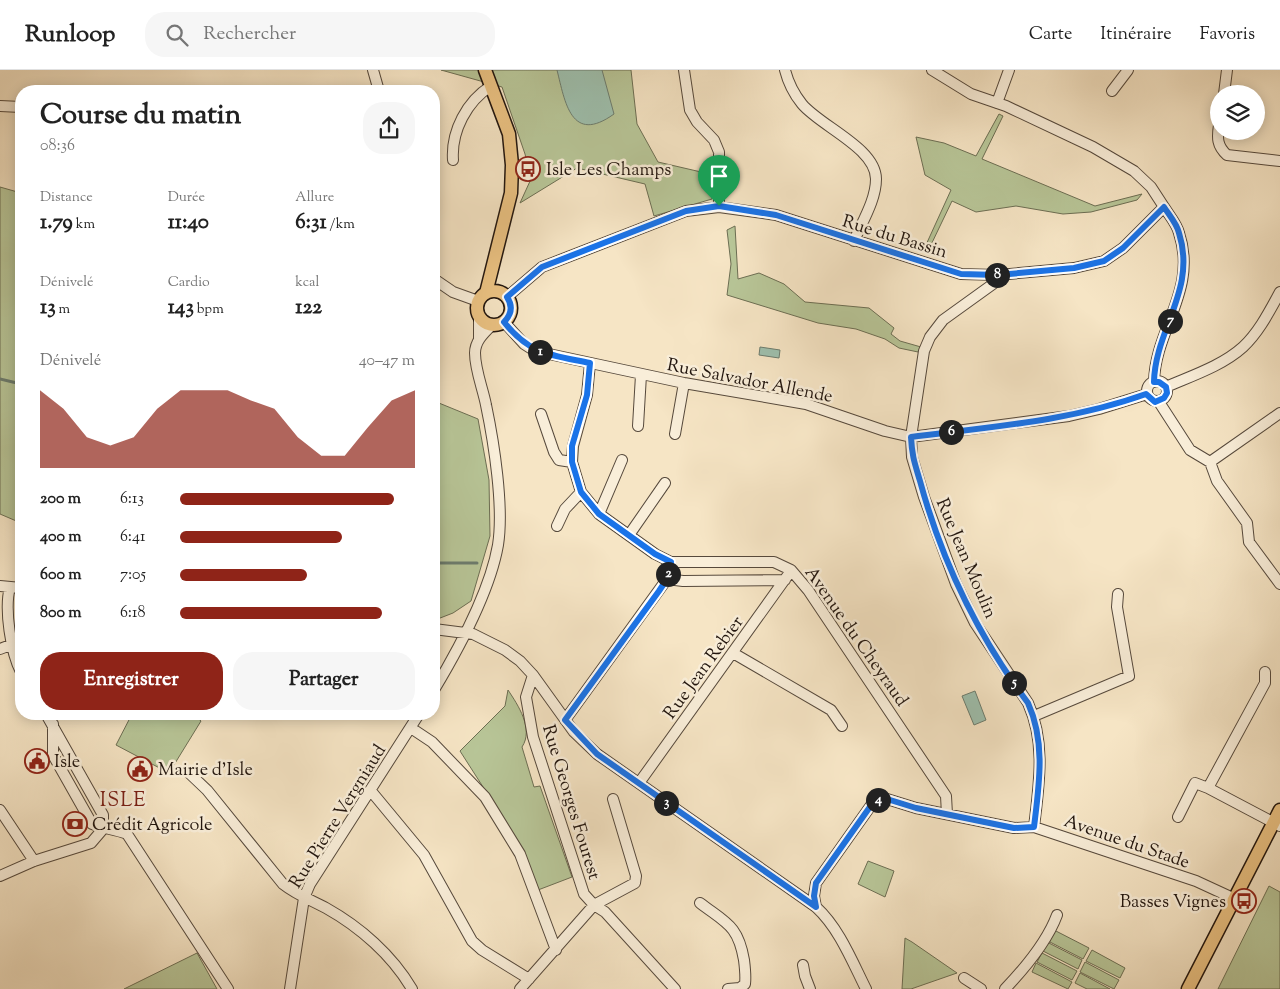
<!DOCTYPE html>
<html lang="fr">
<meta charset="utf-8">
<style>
:root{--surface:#fff;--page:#f6f6f6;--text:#222;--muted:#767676;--line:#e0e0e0;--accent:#8f2418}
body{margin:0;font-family:"Sorts Mill Goudy",serif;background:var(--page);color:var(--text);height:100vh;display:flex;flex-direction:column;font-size:19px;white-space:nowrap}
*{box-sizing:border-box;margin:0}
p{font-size:16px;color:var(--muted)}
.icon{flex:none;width:28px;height:28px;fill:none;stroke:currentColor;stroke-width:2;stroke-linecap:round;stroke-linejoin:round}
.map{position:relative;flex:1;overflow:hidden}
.sheet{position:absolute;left:15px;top:15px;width:425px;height:635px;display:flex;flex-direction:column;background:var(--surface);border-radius:20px;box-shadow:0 2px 12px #0003}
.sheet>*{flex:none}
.controls{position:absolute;left:1210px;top:15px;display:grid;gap:10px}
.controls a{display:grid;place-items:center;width:55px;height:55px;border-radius:50%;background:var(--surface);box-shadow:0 2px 12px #0003;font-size:25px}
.pin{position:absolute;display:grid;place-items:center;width:42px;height:42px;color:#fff;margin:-51px -21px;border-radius:50% 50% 50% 0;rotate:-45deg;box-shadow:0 0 5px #0007}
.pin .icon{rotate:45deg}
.km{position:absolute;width:25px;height:25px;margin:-12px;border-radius:50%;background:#222;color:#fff;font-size:14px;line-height:25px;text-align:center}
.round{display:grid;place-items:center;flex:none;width:52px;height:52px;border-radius:20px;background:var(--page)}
.summary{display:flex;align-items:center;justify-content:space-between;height:85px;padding:0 25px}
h1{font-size:28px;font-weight:700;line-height:38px}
.metrics{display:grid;grid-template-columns:repeat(3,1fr);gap:8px;height:85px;padding:5px 25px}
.metrics div{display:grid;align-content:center}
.metrics b{font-size:21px;font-weight:700}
.metrics small{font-size:14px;font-weight:400}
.metrics p{font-size:14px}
.chart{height:140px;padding:10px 25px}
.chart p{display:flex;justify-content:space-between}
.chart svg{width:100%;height:90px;margin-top:5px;fill:var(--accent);opacity:.7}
.button{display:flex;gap:10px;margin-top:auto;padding:10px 25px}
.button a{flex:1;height:58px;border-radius:20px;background:var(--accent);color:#fff;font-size:20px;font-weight:700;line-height:58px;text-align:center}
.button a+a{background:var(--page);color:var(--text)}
ul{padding:0 25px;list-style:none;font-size:16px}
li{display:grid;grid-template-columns:80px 60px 1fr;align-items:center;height:38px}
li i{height:12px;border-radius:6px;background:var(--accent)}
header{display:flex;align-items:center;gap:30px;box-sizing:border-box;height:70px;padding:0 25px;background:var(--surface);border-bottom:1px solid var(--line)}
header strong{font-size:24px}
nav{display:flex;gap:28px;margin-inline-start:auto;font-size:18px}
.search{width:350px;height:45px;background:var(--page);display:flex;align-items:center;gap:12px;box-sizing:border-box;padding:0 18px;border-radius:20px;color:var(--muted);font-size:19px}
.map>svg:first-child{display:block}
.green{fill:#b8c698;stroke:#6c6e53}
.water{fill:#9ec0ae;stroke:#6c7c6e}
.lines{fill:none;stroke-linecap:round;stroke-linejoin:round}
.stream{stroke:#6c7c6e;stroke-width:3}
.minor-casing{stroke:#56493c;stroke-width:12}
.major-casing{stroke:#21150e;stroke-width:15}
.minor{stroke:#f9eed9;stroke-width:10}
.major{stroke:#ebc282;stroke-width:12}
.route-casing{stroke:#fff;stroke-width:10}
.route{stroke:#1a73e8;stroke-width:6}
.labels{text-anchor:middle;stroke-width:5;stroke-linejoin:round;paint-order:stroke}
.poi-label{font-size:18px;fill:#21150e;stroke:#f9eed9;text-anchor:start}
.street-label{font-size:18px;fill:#21150e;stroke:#f9eed9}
.quarter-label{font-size:20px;letter-spacing:1px;fill:#7a1f14;stroke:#f9eed9}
</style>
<header>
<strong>Runloop</strong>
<div class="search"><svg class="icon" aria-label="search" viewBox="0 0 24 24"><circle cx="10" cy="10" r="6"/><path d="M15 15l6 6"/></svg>Rechercher</div>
<nav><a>Carte</a><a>Itinéraire</a><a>Favoris</a></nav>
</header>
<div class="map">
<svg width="1280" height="919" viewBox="0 0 1280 919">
<rect width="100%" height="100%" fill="#f6e5c5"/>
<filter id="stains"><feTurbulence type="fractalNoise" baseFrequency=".004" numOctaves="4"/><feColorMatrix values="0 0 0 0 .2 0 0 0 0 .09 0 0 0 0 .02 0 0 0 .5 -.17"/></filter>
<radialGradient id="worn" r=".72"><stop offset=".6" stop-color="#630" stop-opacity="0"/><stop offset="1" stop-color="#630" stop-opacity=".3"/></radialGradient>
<path class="green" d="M 441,0 L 631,0 L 637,54 L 658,92 L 714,105 L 712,129 L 654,146 L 645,114 L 577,98 L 520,133 L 531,109 L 525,84 L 502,17 Z
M 999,44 L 1003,46 L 982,89 L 1095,136 L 1142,124 L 1137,130 L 1091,142 L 1063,144 L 1016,136 L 976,142 L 952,131 L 929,179 L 925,177 L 951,120 L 925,105 L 916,67 L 944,73 L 976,86 Z
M 0,117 L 21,123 L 21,453 L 0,444 Z
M 735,156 L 738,209 L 759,203 L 784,214 L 805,232 L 869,238 L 894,258 L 891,264 L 900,271 L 921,277 L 918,282 L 899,278 L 885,269 L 856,259 L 818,253 L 727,225 L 731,194 L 727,160 Z
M 434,331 L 478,349 L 489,410 L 490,466 L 471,531 L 453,543 L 435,550 Z
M 508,620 C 518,635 534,659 522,677 L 534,717 L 540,716 L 572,807 L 538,820 L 517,770 L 460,681 L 505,636 Z
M 132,644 L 193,644 L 201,651 L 169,703 L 116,675 Z
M 868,791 L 894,801 L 885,827 L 858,814 Z
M 1269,816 L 1280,822 L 1280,919 L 1218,919 Z
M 1054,860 L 1089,878 L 1083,889 L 1048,871 Z
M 905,868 L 912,872 L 957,903 L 911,919 L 902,919 Z
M 1047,872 L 1082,890 L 1078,899 L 1043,881 Z
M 1092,880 L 1125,898 L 1120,908 L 1086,891 Z
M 197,883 L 217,919 L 124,919 Z
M 1042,883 L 1077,901 L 1072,910 L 1037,892 Z
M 1085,892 L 1119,910 L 1114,919 L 1080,902 Z
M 1036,893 L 1072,912 L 1068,919 L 1032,902 Z
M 1080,903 L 1110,919 L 1087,919 L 1075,913 Z"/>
<path class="water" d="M 557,0 L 602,0 L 614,44 C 571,75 565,32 557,0 Z
M 760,277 L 780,280 L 779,288 L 759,285 Z
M 975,621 L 986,650 L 974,655 L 962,626 Z"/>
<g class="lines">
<path class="stream" d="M 0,309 L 21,314
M 434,493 L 477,493
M 434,505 L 437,511 L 434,524
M 434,539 L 434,541"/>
<defs>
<path id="minor" d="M 373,0 L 379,21
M 684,0 L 690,40 L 697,52 L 714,70 L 719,82 L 719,137
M 785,0 C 788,12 794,24 802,34 C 820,56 876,78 876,109 C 876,130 862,152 854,171
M 1112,21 L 1128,0
M 1224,24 L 1227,0
M 997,33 L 1009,0
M 0,36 L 21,37
M 1219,55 C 1217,68 1217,76 1227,85 L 1280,91
M 453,90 C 451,61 467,31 491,16
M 998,205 L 993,214 L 943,250 L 930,267 L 924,281 L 911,367 L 912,387 L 924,427 L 956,514 L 975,553 L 1028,633 C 1046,673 1039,714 1034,757
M 434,209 L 453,222 L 478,231
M 507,227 L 542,197 L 686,141 L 719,137 L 776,145 L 961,204 L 998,205 L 1074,198 L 1104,191 L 1123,178 L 1164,137 L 1151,117 L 1134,101 L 1093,77 L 1006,36 L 971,24 L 932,0
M 479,246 L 479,268
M 504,252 L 524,274 L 535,281 L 684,313 L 806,334 L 885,361 L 911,367 L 1069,346 L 1099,339 L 1147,324
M 590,293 L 587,325 L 573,376 L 572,392 L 581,422 L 599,444 L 655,484 L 671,492
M1147 321a10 10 0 1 1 20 0a10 10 0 1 1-20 0Z
M 1154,312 C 1155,259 1198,220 1179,163 C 1177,154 1169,145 1164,137
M 1166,317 C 1191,306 1222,296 1243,277 C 1259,262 1269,242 1280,222
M 1159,332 L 1190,380 L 1210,392 L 1217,411 L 1247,453 L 1249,472 L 1280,514
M 541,344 L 554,382 L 559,390 L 572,392
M 638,356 L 641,305
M 675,364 L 684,313
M 1210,392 L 1280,343
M 599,444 L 622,390
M 557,456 L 565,439 L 581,422
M 629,465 L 665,413
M 785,510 L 683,511 L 667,509 L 671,492 L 774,492 L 791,500 L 808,520 L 946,726 L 947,744
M 0,516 L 21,518
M 10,517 C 4,539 11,583 21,602
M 434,559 L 473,564 L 505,580 L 520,591 L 533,605 L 574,662 L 597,684 L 816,837 C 839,858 852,891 866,919
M 0,579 L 13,574
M 733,583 L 831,640 L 842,656
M 1265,602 L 1265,613 L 1208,718 L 1280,756
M 533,605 L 526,627 L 533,667 L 584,824 L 594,835 L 605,842 L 675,919
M 434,620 C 458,580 490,521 498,475 C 504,437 494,373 486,335 C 483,319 475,300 475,283 C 475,271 484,263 492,255
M 46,644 L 103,745 L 103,759
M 1034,646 L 1129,606 L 1117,537 L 1118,524
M 565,650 L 667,509
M 53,654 L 53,685 L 92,754 C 104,759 115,759 127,764 L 228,919
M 411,658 L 432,672 L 485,727 L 520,784 L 556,880
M 187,701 L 207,720 L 283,814 C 297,825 311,830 326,838 C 360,857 392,885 412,919
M 639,713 L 788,505
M 371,721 L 424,785 L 472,871 L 482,880 L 529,909
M 0,740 L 34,791
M 1178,747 L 1195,713 L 1208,718
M 0,806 L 34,791 L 91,773 L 103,759
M 700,833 C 726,853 738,855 744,890 C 745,898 746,906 745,914 L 740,918 L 728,919
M 816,837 L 814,826 L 816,813 L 872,734 L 878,730 L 887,729 L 916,738 L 1014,758 L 1034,757 L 1196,811 L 1235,829
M 803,895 L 805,906 L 810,919
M 964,908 L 981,919
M 290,919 L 304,828 L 310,814 L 419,644
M 520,919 L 594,835 L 635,813 L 636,806 L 613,729
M 1005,919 C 1025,898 1047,872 1057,845"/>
<path id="major" d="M 485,0 L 509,64 L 512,95 L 511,123 L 486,223
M477 238a17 17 0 1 1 34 0a17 17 0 1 1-34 0Z
M 1188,919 L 1280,740"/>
</defs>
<use href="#minor" class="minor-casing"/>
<use href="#major" class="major-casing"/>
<use href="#minor" class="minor"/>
<use href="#major" class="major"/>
</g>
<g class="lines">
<defs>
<path id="route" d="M 719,136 L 776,145 L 961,204 L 998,205 L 1074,198 L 1104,191 L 1123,178 L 1164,137 C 1169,145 1177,154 1179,163 C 1197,220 1155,259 1154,312 L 1159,312 L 1166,317 L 1167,323 L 1164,328 L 1155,332 L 1146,324 C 1071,351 990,357 911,367 C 912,387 915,394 920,411 C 942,492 978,566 1028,633 C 1046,673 1039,715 1034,757 L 1014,758 L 916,738 L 887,729 L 878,730 L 872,734 L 816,813 L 814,826 L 816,837 L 597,684 L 565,650 L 659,521 L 667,509 L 671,492 L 655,484 L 599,444 L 581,422 L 572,392 L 572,376 L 587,325 L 590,293 C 551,285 530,285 504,252 C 512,244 513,236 507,227 L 542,197 L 686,141 Z"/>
</defs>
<use href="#route" class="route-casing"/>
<use href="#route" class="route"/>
</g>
<defs>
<symbol id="bus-ring" viewBox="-11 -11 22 22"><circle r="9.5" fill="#f9eed9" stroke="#8f2418" stroke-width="1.5"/><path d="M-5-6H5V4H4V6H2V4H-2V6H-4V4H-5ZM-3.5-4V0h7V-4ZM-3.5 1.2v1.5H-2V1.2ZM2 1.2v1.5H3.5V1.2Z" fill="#8f2418"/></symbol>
<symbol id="civic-ring" viewBox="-11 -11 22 22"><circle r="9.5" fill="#f9eed9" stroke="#8f2418" stroke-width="1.5"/><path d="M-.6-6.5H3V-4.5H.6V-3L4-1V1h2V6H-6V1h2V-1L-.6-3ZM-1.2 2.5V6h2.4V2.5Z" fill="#8f2418"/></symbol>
<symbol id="bank-ring" viewBox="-11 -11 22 22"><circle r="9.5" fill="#f9eed9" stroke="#8f2418" stroke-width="1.5"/><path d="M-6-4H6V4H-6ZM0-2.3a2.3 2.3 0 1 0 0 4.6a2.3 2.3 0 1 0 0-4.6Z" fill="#8f2418"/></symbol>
</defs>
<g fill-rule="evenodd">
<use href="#bus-ring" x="514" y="85" width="28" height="28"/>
<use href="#civic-ring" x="23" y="677" width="28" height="28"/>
<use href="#civic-ring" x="126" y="685" width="28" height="28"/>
<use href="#bank-ring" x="61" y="740" width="28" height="28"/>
<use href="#bus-ring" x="1230" y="817" width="28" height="28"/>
</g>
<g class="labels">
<g class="poi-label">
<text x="546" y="105">Isle Les Champs</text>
<text x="54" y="697">Isle</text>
<text x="158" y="705">Mairie d'Isle</text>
<text x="92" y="760">Crédit Agricole</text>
<text x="1226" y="837" text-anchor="end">Basses Vignes</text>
</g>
<g class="street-label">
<text transform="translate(895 166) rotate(17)" y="6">Rue du Bassin</text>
<text transform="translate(750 310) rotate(11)" y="6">Rue Salvador Allende</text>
<text transform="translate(967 488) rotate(67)" y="6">Rue Jean Moulin</text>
<text transform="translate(857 566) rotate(55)" y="6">Avenue du Cheyraud</text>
<text transform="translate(703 597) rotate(-54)" y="6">Rue Jean Rebier</text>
<text transform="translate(572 732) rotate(73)" y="6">Rue Georges Fourest</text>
<text transform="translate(337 746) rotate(-58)" y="6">Rue Pierre Vergniaud</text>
<text transform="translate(1127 771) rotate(19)" y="6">Avenue du Stade</text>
</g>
<g class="quarter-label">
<text x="123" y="736">ISLE</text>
</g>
</g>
<rect width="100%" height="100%" filter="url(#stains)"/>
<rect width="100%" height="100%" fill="url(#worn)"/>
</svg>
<div class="controls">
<a><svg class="icon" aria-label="layers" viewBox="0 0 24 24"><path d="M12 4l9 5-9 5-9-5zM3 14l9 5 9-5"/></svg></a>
</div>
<div class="pin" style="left:719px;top:136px;background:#1e9e55"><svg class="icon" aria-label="arrive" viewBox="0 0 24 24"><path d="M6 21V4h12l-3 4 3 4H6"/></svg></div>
<b class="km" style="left:540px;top:282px">1</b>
<b class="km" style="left:668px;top:504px">2</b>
<b class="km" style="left:666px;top:733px">3</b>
<b class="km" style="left:878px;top:730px">4</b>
<b class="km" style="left:1014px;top:613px">5</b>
<b class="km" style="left:951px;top:362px">6</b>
<b class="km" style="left:1170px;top:251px">7</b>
<b class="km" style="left:997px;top:205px">8</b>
<section class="sheet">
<div class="summary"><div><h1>Course du matin</h1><p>08:36</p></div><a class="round"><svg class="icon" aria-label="share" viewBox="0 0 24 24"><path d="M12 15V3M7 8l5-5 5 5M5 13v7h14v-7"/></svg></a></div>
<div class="metrics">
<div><p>Distance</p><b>1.79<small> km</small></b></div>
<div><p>Durée</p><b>11:40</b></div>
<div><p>Allure</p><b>6:31<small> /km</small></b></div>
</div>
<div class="metrics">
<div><p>Dénivelé</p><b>13<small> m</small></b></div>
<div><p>Cardio</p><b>143<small> bpm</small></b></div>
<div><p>kcal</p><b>122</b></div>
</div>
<div class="chart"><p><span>Dénivelé</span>40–47 m</p>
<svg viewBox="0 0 160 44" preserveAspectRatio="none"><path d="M0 44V6L10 15L20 29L30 33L40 29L50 15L60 6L70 6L80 6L90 11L100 15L110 29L120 38L130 38L140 24L150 11L160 6V44z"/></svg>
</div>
<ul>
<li><b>200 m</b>6:13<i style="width:91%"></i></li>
<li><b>400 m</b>6:41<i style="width:69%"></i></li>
<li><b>600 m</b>7:05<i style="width:54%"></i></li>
<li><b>800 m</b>6:18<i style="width:86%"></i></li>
</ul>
<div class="button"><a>Enregistrer</a><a>Partager</a></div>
</section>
</div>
